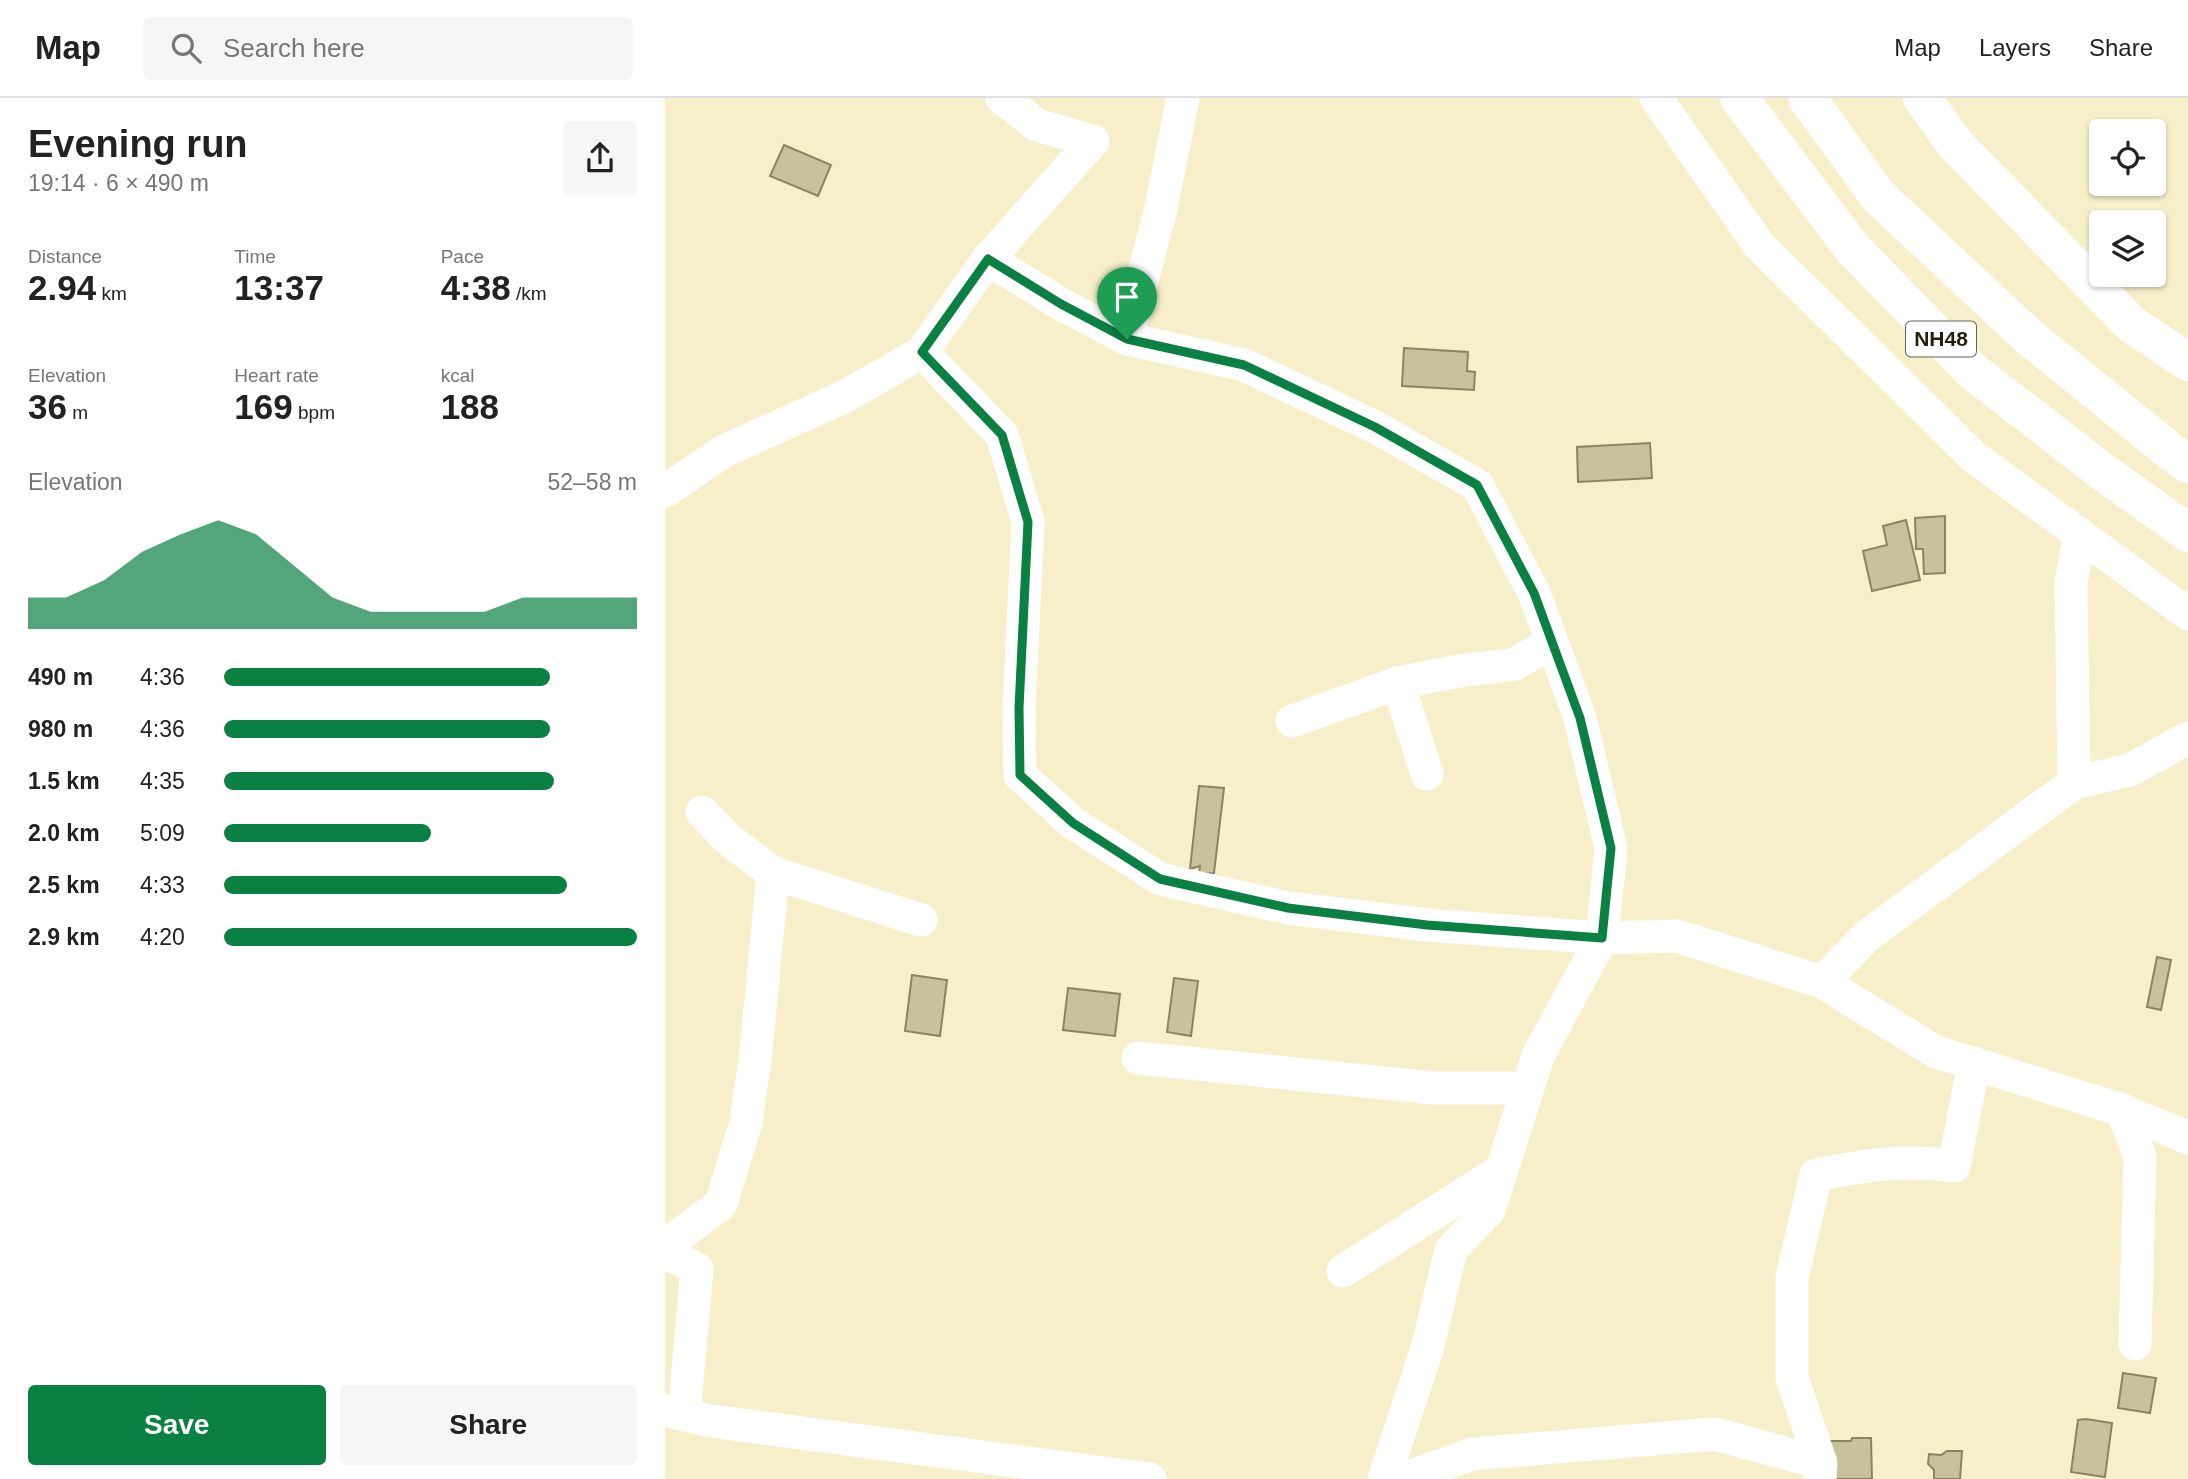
<!DOCTYPE html>
<meta charset="utf-8">
<style>
:root{--surface:#fff;--page:#f6f6f6;--text:#222;--muted:#767676;--line:#e0e0e0;--accent:#0b8043}
body{margin:0;font-family:Arial,sans-serif;background:var(--page);color:var(--text);height:100vh;display:flex;flex-direction:column;font-size:26px;white-space:nowrap}
*{box-sizing:border-box;margin:0}
p{font-size:23px;color:var(--muted)}
.icon{flex:none;width:38px;height:38px;fill:none;stroke:currentColor;stroke-width:2;stroke-linecap:round;stroke-linejoin:round}
.map{position:relative;flex:1;overflow:hidden}
.sheet{display:flex;flex-direction:column;background:var(--surface);width:665px}
.sheet>*{flex:none}
.controls{position:absolute;left:1424px;top:21px;display:grid;gap:14px}
.controls a{display:grid;place-items:center;width:77px;height:77px;border-radius:7px;background:var(--surface);box-shadow:0 2px 5px #0004;font-size:35px}
.pin{position:absolute;display:grid;place-items:center;width:60px;height:60px;color:#fff;margin:-72px -30px;border-radius:50% 50% 50% 0;rotate:-45deg;box-shadow:0 0 7px #0007}
.pin .icon{rotate:45deg}
.round{display:grid;place-items:center;flex:none;width:74px;height:74px;border-radius:7px;background:var(--page)}
.overview{display:flex;align-items:center;justify-content:space-between;height:119px;padding:0 28px}
h1{font-size:38px;font-weight:600;line-height:52px}
.stats{display:grid;grid-template-columns:repeat(3,1fr);gap:10px;height:119px;padding:7px 28px}
.stats div{display:grid;align-content:center}
.stats b{font-size:35px;font-weight:600}
.stats small{font-size:19px;font-weight:400}
.stats p{font-size:19px}
.chart{height:196px;padding:14px 28px}
.chart p{display:flex;justify-content:space-between}
.chart svg{width:100%;height:126px;margin-top:7px;fill:var(--accent);opacity:.7}
.button{display:flex;gap:14px;margin-top:auto;padding:14px 28px}
.button a{flex:1;height:80px;border-radius:7px;background:var(--accent);color:#fff;font-size:28px;font-weight:600;line-height:80px;text-align:center}
.button a+a{background:var(--page);color:var(--text)}
ul{padding:0 28px;list-style:none;font-size:23px}
li{display:grid;grid-template-columns:112px 84px 1fr;align-items:center;height:52px}
li i{height:18px;border-radius:9px;background:var(--accent)}
header{display:flex;align-items:center;gap:42px;box-sizing:border-box;height:98px;padding:0 35px;background:var(--surface);border-bottom:2px solid var(--line)}
header strong{font-size:33px}
nav{display:flex;gap:38px;margin-inline-start:auto;font-size:24px}
.search{width:490px;height:63px;background:var(--page);display:flex;align-items:center;gap:18px;box-sizing:border-box;padding:0 24px;border-radius:7px;color:var(--muted);font-size:26px}
main{display:flex;flex:1;min-height:0}
.map>svg:first-child{display:block}
.building{fill:#c8c19e;stroke:#8b8462;stroke-width:2}
.lines{fill:none;stroke-linecap:round;stroke-linejoin:round}
.street{stroke:#fff;stroke-width:33}
.highway{stroke:#fff;stroke-width:38}
.route-casing{stroke:#fff;stroke-width:14}
.route{stroke:#0b8043;stroke-width:9}
.labels{text-anchor:middle;stroke-width:5;stroke-linejoin:round;paint-order:stroke}
.shield{fill:#fff;stroke:#636258;stroke-width:2}
.shield-label{font-size:21px;font-weight:bold;fill:#201e10}
</style>
<header>
<strong>Map</strong>
<div class="search"><svg class="icon" aria-label="search" viewBox="0 0 24 24"><circle cx="10" cy="10" r="6"/><path d="M15 15l6 6"/></svg>Search here</div>
<nav><a>Map</a><a>Layers</a><a>Share</a></nav>
</header>
<main>
<section class="sheet">
<div class="overview"><div><h1>Evening run</h1><p>19:14 · 6 × 490 m</p></div><a class="round"><svg class="icon" aria-label="share" viewBox="0 0 24 24"><path d="M12 15V3M7 8l5-5 5 5M5 13v7h14v-7"/></svg></a></div>
<div class="stats">
<div><p>Distance</p><b>2.94<small> km</small></b></div>
<div><p>Time</p><b>13:37</b></div>
<div><p>Pace</p><b>4:38<small> /km</small></b></div>
</div>
<div class="stats">
<div><p>Elevation</p><b>36<small> m</small></b></div>
<div><p>Heart rate</p><b>169<small> bpm</small></b></div>
<div><p>kcal</p><b>188</b></div>
</div>
<div class="chart"><p><span>Elevation</span>52–58 m</p>
<svg viewBox="0 0 160 44" preserveAspectRatio="none"><path d="M0 44V33L10 33L20 27L30 17L40 11L50 6L60 11L70 22L80 33L90 38L100 38L110 38L120 38L130 33L140 33L150 33L160 33V44z"/></svg>
</div>
<ul>
<li><b>490 m</b>4:36<i style="width:79%"></i></li>
<li><b>980 m</b>4:36<i style="width:79%"></i></li>
<li><b>1.5 km</b>4:35<i style="width:80%"></i></li>
<li><b>2.0 km</b>5:09<i style="width:50%"></i></li>
<li><b>2.5 km</b>4:33<i style="width:83%"></i></li>
<li><b>2.9 km</b>4:20<i style="width:100%"></i></li>
</ul>
<div class="button"><a>Save</a><a>Share</a></div>
</section>
<div class="map">
<svg width="1523" height="1381" viewBox="0 0 1523 1381">
<rect width="100%" height="100%" fill="#f6efca"/>
<path class="building" d="M 119,47 L 166,67 L 153,98 L 105,78 Z
M 739,250 L 803,254 L 802,273 L 810,274 L 809,292 L 737,288 Z
M 985,345 L 987,380 L 913,384 L 912,349 Z
M 1280,418 L 1280,475 L 1259,476 L 1258,451 L 1251,451 L 1250,420 Z
M 1241,422 L 1255,482 L 1207,493 L 1198,453 L 1222,447 L 1218,428 Z
M 534,688 L 559,690 L 549,775 L 534,776 L 535,768 L 525,771 Z
M 1492,859 L 1506,862 L 1496,912 L 1482,909 Z
M 247,877 L 282,882 L 275,938 L 240,933 Z
M 509,880 L 533,883 L 526,938 L 502,934 Z
M 403,890 L 455,896 L 450,938 L 398,932 Z
M 1458,1275 L 1491,1280 L 1485,1315 L 1453,1310 Z
M 1421,1321 L 1447,1325 L 1440,1379 L 1406,1374 L 1413,1322 Z
M 1187,1340 L 1206,1340 L 1207,1381 L 1167,1381 L 1163,1343 L 1186,1343 Z
M 1282,1353 L 1297,1353 L 1295,1381 L 1269,1381 L 1269,1372 L 1263,1366 L 1264,1356 L 1276,1357 Z"/>
<g class="lines">
<path class="street" d="M 991,0 L 1094,147 L 1309,359 L 1523,516
M 323,161 L 396,206 L 462,241 L 496,110 L 518,0
M 462,241 L 579,267 L 710,329 L 812,387 L 869,495 L 915,620 L 946,750 L 937,840 L 1012,838 L 1157,884 L 1271,954 L 1457,1012 L 1523,1040
M 257,254 L 337,337 L 363,424 L 354,610 L 355,677 L 408,725 L 495,781 L 623,810 L 762,827 L 937,840 L 873,958 L 824,1112 L 786,1152 L 762,1251 L 719,1381
M 0,393 L 59,353 L 181,298 L 257,254 L 323,161 L 428,43 L 372,27 L 337,0
M 733,585 L 762,676
M 627,623 L 733,585 L 788,574 L 850,566 L 887,544
M 1409,685 L 1406,485 L 1415,436
M 108,775 L 256,822
M 1157,884 L 1202,838 L 1409,685 L 1465,672 L 1523,640
M 473,960 L 768,990 L 863,990
M 1457,1012 L 1475,1059 L 1470,1246
M 0,1148 L 56,1106 L 81,1024 L 91,954 L 108,775 L 62,740 L 37,714
M 0,1154 L 32,1171 L 19,1317
M 678,1173 L 837,1072
M 0,1312 L 46,1323 L 485,1381
M 1156,1365 L 1127,1280 L 1127,1179 L 1151,1077 C 1201,1067 1238,1061 1289,1068 L 1309,965
M 738,1381 L 807,1356 L 1050,1336 L 1156,1365 L 1155,1381"/>
<path class="highway" d="M 1074,0 L 1188,151 L 1306,272 L 1438,374 L 1523,435
M 1142,0 L 1214,99 L 1363,238 L 1506,354 L 1523,366
M 1257,0 L 1290,46 L 1466,226 L 1523,264"/>
</g>
<g class="lines">
<defs>
<path id="route" d="M 323,161 L 396,206 L 462,241 L 579,267 L 710,329 L 812,387 L 869,495 L 915,620 L 946,750 L 937,840 L 762,827 L 623,810 L 495,781 L 408,725 L 355,677 L 354,610 L 363,424 L 337,337 L 257,254 Z"/>
</defs>
<use href="#route" class="route-casing"/>
<use href="#route" class="route"/>
</g>
<g class="labels">
<rect class="shield" x="1241" y="223.5" width="70" height="35" rx="5"/>
<g class="shield-label">
<text x="1276" y="248">NH48</text>
</g>
</g>
</svg>
<div class="controls">
<a><svg class="icon" aria-label="locate" viewBox="0 0 24 24"><circle cx="12" cy="12" r="6"/><path d="M12 2v4M12 18v4M2 12h4M18 12h4"/></svg></a>
<a><svg class="icon" aria-label="layers" viewBox="0 0 24 24"><path d="M12 4l9 5-9 5-9-5zM3 14l9 5 9-5"/></svg></a>
</div>
<div class="pin" style="left:462px;top:241px;background:#1e9e55"><svg class="icon" aria-label="arrive" viewBox="0 0 24 24"><path d="M6 21V4h12l-3 4 3 4H6"/></svg></div>
</div>
</main>
